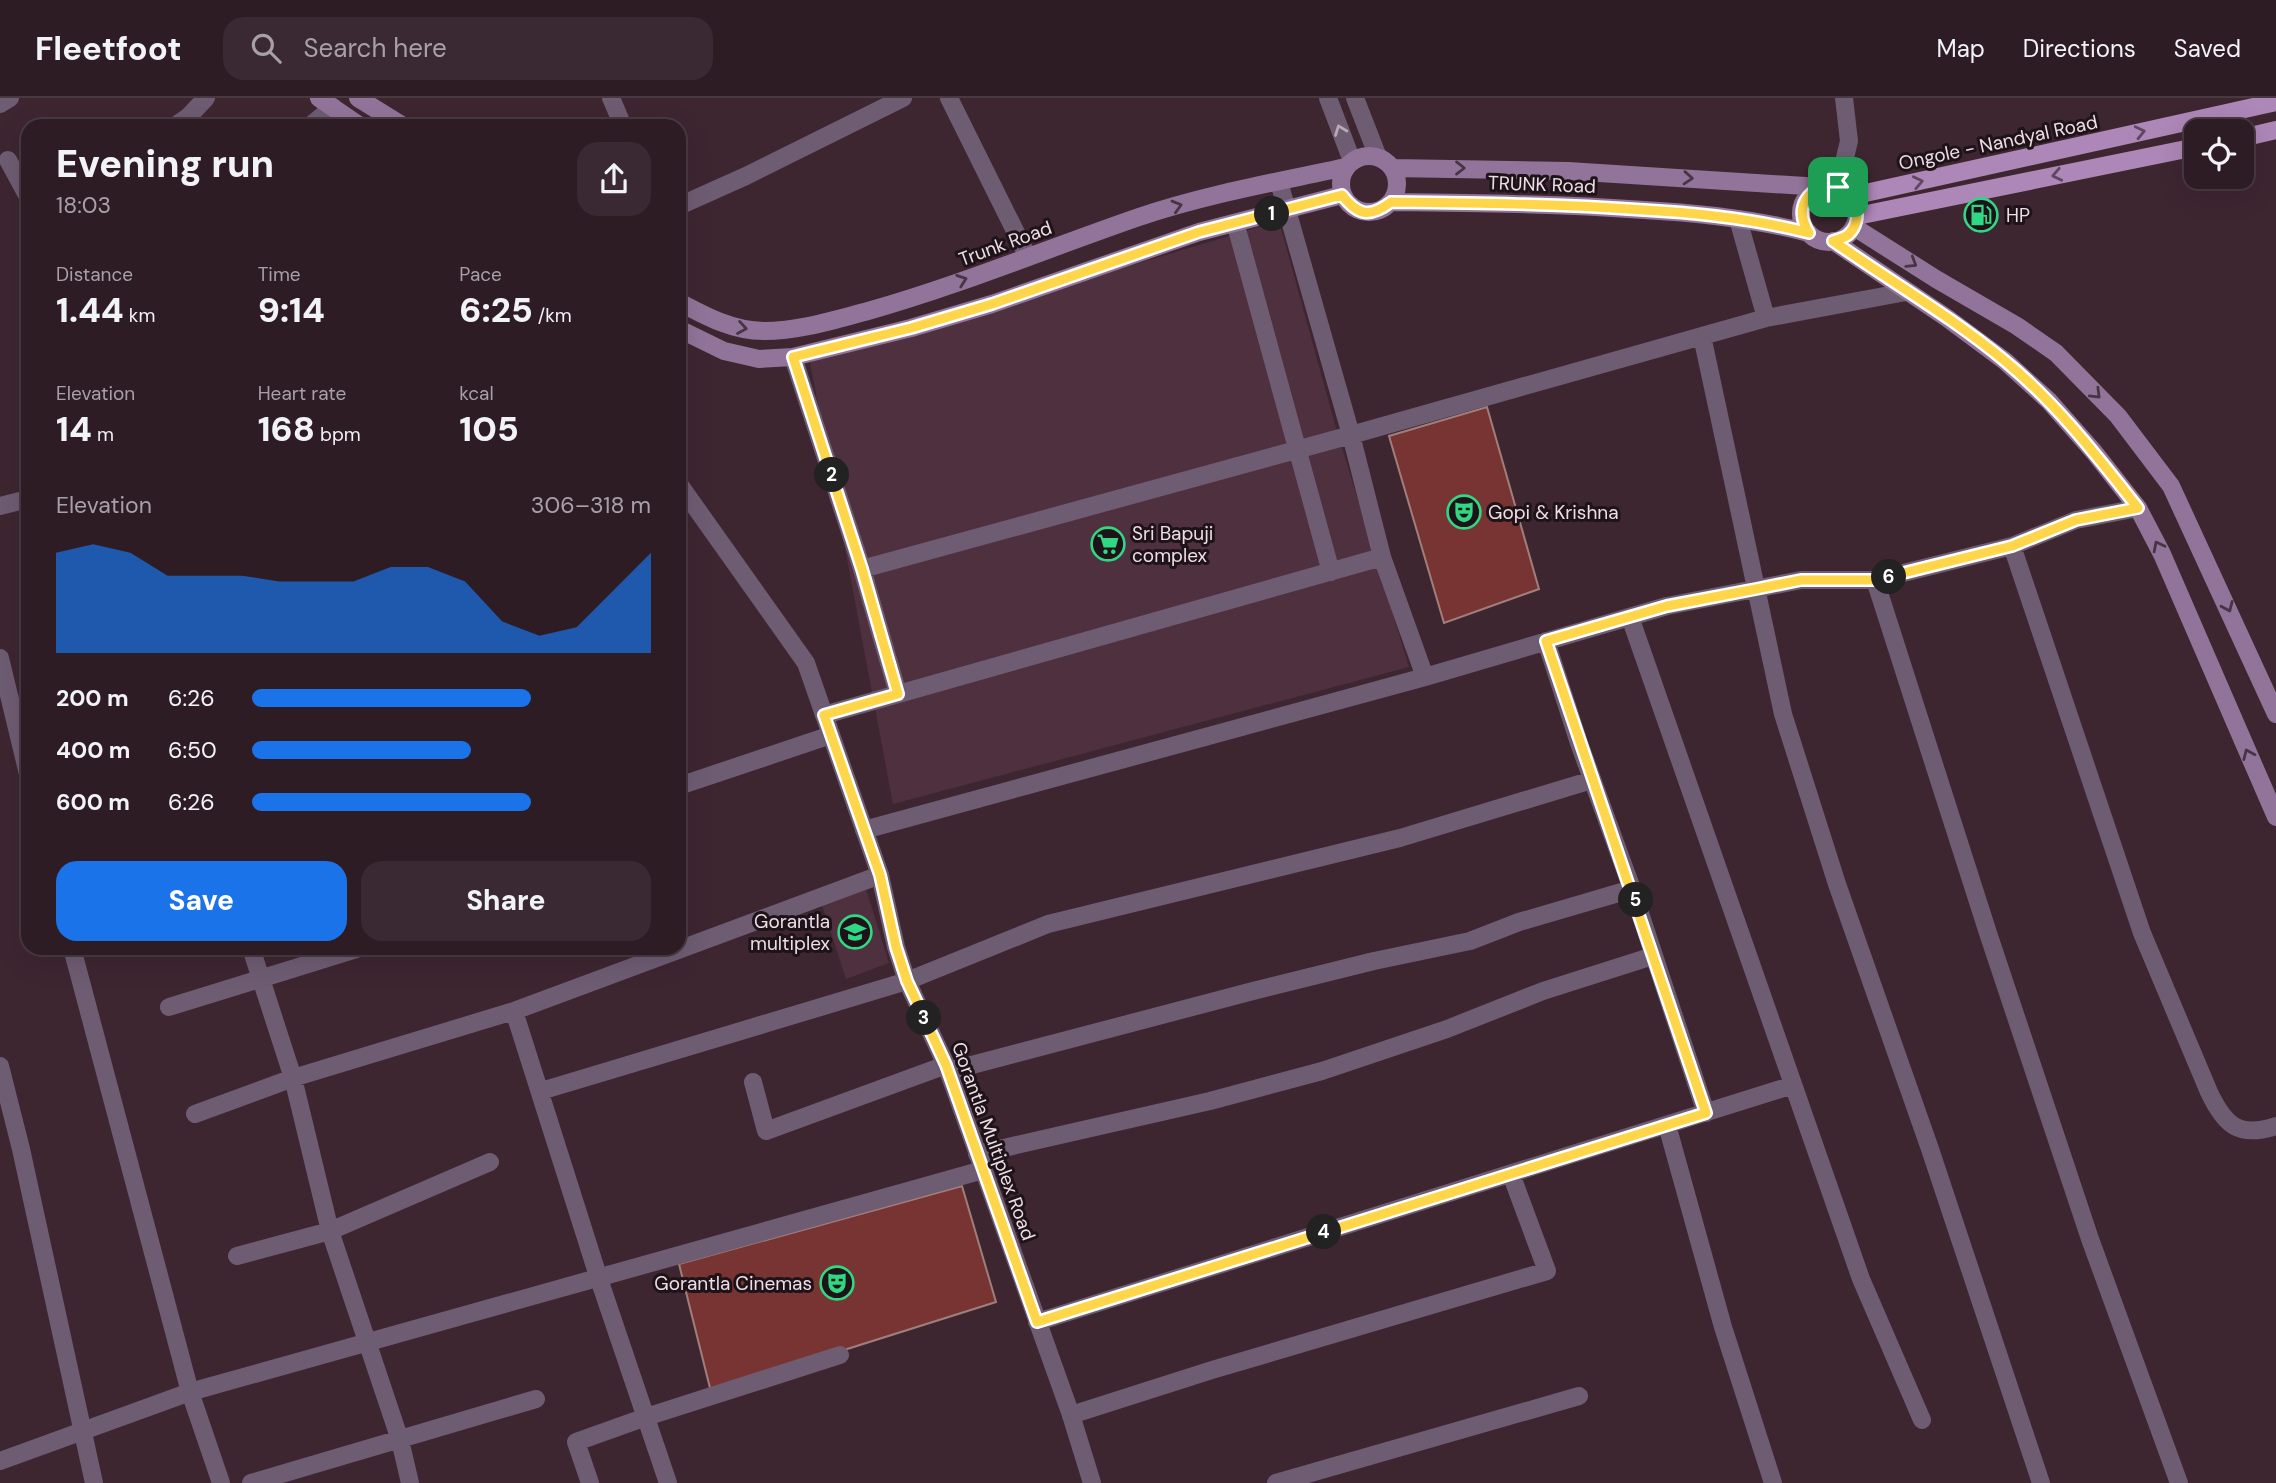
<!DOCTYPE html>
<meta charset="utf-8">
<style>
:root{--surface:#2e1c25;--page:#3a2932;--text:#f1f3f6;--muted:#a7a1a7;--line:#493a42;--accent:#1a73e8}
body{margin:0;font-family:"DM Sans",sans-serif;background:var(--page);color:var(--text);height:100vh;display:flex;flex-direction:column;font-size:26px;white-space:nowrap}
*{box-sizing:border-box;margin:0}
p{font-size:23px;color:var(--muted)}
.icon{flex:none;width:38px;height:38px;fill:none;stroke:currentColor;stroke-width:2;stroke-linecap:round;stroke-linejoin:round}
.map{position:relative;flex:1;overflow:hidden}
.drawer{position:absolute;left:21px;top:21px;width:665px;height:836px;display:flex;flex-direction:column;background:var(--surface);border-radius:21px;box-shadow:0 7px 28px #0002,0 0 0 2px var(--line)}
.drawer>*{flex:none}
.fabs{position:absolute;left:2184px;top:21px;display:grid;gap:14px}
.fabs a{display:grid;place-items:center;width:70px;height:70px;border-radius:14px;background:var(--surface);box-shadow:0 7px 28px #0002,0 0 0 2px var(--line);font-size:35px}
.pin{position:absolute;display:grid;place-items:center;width:60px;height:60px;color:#fff;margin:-30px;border-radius:14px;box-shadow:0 4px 10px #0006}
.km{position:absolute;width:35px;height:35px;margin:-18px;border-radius:50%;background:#222;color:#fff;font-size:19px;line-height:35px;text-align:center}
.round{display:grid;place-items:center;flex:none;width:74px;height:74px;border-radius:21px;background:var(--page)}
.headline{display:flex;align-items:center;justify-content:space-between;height:119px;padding:0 35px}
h1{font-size:38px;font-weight:800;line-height:52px}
.stats{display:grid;grid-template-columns:repeat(3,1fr);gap:10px;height:119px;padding:7px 35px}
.stats div{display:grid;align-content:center}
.stats b{font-size:35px;font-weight:800}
.stats small{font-size:19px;font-weight:400}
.stats p{font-size:19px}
.chart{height:196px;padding:14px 35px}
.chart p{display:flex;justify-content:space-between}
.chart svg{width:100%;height:126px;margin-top:7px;fill:var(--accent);opacity:.7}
.primary-button{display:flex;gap:14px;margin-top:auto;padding:14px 35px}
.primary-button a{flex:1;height:80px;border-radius:21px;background:var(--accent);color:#fff;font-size:28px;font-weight:800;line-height:80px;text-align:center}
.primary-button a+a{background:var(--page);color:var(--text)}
ul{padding:0 35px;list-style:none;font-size:23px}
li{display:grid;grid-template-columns:112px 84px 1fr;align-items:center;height:52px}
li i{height:18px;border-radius:9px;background:var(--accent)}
header{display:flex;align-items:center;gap:42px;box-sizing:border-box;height:98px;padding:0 35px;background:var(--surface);border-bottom:2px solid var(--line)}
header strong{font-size:33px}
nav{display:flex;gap:38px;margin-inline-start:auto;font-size:24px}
.search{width:490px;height:63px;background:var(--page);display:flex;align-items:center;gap:18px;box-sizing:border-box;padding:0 24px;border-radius:21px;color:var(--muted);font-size:26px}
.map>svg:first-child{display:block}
.built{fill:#4f303e}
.building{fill:#783432;stroke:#9f7f7c;stroke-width:2}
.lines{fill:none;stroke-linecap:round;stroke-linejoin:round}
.minor{stroke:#6e5c73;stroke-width:18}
.tertiary{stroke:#6e5c73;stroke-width:18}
.secondary{stroke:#92749a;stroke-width:18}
.primary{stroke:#ad87b7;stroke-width:18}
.oneway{stroke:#bba9b7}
.oneway2{stroke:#5e4760}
.oneway3{stroke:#473546}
.route-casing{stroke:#fff;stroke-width:14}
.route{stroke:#ffd54a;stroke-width:9}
.labels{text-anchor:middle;stroke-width:6;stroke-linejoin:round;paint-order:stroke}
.street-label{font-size:19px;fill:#eedde4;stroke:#1e1318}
.poi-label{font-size:19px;fill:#eedde4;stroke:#1e1318;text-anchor:start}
</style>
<header>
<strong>Fleetfoot</strong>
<div class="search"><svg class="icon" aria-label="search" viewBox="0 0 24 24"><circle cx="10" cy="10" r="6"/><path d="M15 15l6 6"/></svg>Search here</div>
<nav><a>Map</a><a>Directions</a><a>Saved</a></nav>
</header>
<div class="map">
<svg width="2276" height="1385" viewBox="0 0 2276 1385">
<rect width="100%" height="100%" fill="#3e2631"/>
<path class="built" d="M 1279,123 L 1334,323 L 1409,569 L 893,706 L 810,264 Z
M 866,791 L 889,865 L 846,881 L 821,804 Z"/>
<path class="building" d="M 1487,309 L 1539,491 L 1444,525 L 1389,338 Z
M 962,1088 L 996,1204 L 711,1294 L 679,1166 Z"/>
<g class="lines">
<path class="minor" d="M 611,0 L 623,28
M 949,0 L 1028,159
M 0,6 L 10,0
M 175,28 L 189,18 L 206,0
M 310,28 L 333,9
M 8,62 L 28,99
M 1279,84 L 1351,337 L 1382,459 L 1425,579
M 1838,89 L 1849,43 L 1844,0
M 679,108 L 746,78 L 903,0
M 1738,121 L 1766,220
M 1238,135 L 1331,474
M 1702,238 L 1783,616 L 1837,786 L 1930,1051 L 2041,1385
M 793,259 L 862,471 L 898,596
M 0,408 L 28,401
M 2012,448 L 2142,835 L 2209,994 C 2225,1028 2239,1040 2276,1028
M 862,471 L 1351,337 L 1766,220 L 1906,194
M 1875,482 L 1988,835 L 2090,1141 L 2179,1385
M 1630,519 L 1861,1181 L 1922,1322
M 1546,543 L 1579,645 L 1632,791 L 1706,1015
M 0,560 L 28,676
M 824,617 L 1382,459
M 679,688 L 831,637
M 864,732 L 1425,579 L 1667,508 L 1801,482 L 1875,482 L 2012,448 L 2076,422 L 2138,410
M 72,850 L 190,1294 L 221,1385
M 251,850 L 293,980 L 330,1133 L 400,1342 L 410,1385
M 169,909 L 360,850
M 514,913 L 599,1181 L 668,1385
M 0,968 L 21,1051 L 94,1385
M 949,973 L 1253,893 L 1374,863 L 1470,843 L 1519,824 L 1632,791
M 753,984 L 766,1033 L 946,967
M 541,993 L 907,883 L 1048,826 L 1400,740 L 1592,682
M 195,1016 L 293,980 L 514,913 L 880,777
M 1667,1027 L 1723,1229 L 1773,1385
M 977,1056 L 1210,1003 L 1322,973 L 1447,931 L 1543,893 L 1653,858
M 237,1158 L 330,1133 L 490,1064
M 1037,1224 L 1793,987
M 1071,1317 L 1212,1272 L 1547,1173 L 1511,1076
M 251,1385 L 536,1301
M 590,1385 L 576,1344 L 646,1319 L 840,1257
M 1276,1385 L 1579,1298"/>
<path class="tertiary" d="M 1328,0 L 1352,63
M 1355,0 L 1378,59
M 679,386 L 806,565 L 880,777 L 896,849 L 907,883 L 946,967 L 1071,1317 L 1092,1385
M 0,1363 L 190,1294 L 983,1072"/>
<path class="secondary" d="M 319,0 L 360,28
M 358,0 L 403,28
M1341 86a28 28 0 1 1 56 0a28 28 0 1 1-56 0Z
M 1392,70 L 1568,73 L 1821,89
M1801 116a28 28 0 1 1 56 0a28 28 0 1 1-56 0Z
M 1391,104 C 1476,105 1560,106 1644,112 C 1699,115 1755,121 1809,135
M 1854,129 L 1936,181 L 2017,228 L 2056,255 L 2118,318 L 2171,388 L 2276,616
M 1833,143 L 1947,220 L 2005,263 L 2049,303 L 2094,354 L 2138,410 L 2162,456 L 2276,719
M 679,204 C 705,218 733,233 764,233 C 799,233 834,222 868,213 C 960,187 1049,150 1139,119 C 1207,96 1277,84 1346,69
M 679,231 L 724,253 L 759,261 L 793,259 L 911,230 L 992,206 L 1199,134 L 1342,97"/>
<path class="primary" d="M 2242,40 L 2276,32
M 1852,98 L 2276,4
M 1857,118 L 2196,49"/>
</g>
<defs><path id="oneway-chevron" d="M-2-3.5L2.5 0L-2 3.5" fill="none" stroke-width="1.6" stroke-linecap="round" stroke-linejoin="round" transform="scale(1.75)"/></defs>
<use class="oneway" href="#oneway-chevron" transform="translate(1340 32) rotate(-111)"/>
<g class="oneway2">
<use href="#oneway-chevron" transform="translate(2140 34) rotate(-13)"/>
<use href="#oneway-chevron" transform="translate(2057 77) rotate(168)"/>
<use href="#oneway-chevron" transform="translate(1918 84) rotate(-12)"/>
</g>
<g class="oneway3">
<use href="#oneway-chevron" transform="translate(1460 70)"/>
<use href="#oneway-chevron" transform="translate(1688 80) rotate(4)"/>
<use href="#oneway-chevron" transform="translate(1177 108) rotate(-16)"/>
<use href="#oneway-chevron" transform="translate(1912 165) rotate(32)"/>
<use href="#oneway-chevron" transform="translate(962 182) rotate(-19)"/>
<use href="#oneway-chevron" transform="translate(742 230) rotate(10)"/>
<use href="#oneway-chevron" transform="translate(2096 296) rotate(45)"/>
<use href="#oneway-chevron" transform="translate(2158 448) rotate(-117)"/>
<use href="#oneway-chevron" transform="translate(2228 509) rotate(66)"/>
<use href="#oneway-chevron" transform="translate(2248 656) rotate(-114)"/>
</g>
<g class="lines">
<defs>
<path id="route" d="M 1821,89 C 1827,89 1834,88 1839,89 C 1858,94 1863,123 1849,136 C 1845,140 1839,141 1833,143 C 1890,183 1952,219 2005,263 C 2056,305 2097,358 2138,410 L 2076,422 L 2012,448 L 1875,482 L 1801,482 L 1756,491 L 1667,508 L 1546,543 L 1706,1015 L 1037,1224 L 946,967 L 907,883 L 896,849 L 880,777 L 824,617 L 898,596 L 862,471 L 793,259 L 911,230 L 992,206 L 1199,134 L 1342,97 C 1358,118 1370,120 1391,104 C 1476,105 1560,106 1644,112 C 1699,115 1755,121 1809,135 C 1797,116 1801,99 1821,89 Z"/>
</defs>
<use href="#route" class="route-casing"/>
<use href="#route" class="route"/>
</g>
<defs>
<symbol id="fuel-ring" viewBox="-11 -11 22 22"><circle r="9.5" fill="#1e1318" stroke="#30d883" stroke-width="1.5"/><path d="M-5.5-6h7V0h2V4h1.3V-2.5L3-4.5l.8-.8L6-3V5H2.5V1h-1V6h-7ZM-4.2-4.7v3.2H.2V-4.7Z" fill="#30d883"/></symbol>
<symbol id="theatre-ring" viewBox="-11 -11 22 22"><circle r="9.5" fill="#1e1318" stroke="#30d883" stroke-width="1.5"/><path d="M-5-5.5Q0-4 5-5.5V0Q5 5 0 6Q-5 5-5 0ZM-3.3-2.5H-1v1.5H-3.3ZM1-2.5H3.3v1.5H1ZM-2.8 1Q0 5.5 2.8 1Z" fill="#30d883"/></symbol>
<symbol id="supermarket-ring" viewBox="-11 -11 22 22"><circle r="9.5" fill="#1e1318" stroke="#30d883" stroke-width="1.5"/><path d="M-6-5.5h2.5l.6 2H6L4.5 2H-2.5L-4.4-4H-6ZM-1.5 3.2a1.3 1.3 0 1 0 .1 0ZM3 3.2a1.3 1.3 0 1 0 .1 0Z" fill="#30d883"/></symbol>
<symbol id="school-ring" viewBox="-11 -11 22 22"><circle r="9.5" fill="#1e1318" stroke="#30d883" stroke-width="1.5"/><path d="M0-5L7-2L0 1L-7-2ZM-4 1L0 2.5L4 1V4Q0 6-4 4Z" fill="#30d883"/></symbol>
</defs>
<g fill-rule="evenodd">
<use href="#fuel-ring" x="1962" y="98" width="38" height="38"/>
<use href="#theatre-ring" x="1445" y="395" width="38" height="38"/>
<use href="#supermarket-ring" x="1089" y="427" width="38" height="38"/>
<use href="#school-ring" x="836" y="815" width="38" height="38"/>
<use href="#theatre-ring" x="818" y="1166" width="38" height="38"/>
</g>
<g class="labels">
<g class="street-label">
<text transform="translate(1998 44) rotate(-12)" y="7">Ongole - Nandyal Road</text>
<text transform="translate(1542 86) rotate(2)" y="7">TRUNK Road</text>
<text transform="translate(1005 145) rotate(-20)" y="7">Trunk Road</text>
<text transform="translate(994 1043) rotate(70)" y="7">Gorantla Multiplex Road</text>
</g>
<g class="poi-label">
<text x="2006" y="124">HP</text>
<text x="1488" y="421">Gopi &amp; Krishna</text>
<text x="1132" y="442">Sri Bapuji<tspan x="1132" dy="22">complex</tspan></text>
<text x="830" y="830" text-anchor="end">Gorantla<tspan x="830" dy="22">multiplex</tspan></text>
<text x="812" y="1192" text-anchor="end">Gorantla Cinemas</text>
</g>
</g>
</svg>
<div class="fabs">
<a><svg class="icon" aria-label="locate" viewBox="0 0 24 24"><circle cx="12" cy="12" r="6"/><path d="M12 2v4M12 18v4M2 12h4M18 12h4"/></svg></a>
</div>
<div class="pin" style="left:1838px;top:89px;background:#1e9e55"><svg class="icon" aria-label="arrive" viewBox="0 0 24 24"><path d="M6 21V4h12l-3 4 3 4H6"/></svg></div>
<b class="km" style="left:1272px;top:116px">1</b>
<b class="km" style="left:832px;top:377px">2</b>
<b class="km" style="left:924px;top:920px">3</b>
<b class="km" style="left:1324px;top:1134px">4</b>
<b class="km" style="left:1636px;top:802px">5</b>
<b class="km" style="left:1889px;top:479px">6</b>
<section class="drawer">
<div class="headline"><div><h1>Evening run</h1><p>18:03</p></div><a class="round"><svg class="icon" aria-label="share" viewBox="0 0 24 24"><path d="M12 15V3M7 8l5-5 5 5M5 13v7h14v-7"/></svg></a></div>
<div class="stats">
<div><p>Distance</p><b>1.44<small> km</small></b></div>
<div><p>Time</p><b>9:14</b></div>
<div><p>Pace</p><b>6:25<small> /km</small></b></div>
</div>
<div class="stats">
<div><p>Elevation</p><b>14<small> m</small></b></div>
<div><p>Heart rate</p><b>168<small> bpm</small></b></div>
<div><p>kcal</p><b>105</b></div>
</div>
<div class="chart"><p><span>Elevation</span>306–318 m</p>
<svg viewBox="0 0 160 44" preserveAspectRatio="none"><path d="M0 44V9L10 6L20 9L30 17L40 17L50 17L60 19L70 19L80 19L90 14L100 14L110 19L120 33L130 38L140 35L150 22L160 9V44z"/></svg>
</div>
<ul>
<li><b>200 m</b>6:26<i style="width:70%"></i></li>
<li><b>400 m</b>6:50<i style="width:55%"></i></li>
<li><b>600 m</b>6:26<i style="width:70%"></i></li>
</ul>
<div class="primary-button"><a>Save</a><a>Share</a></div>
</section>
</div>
